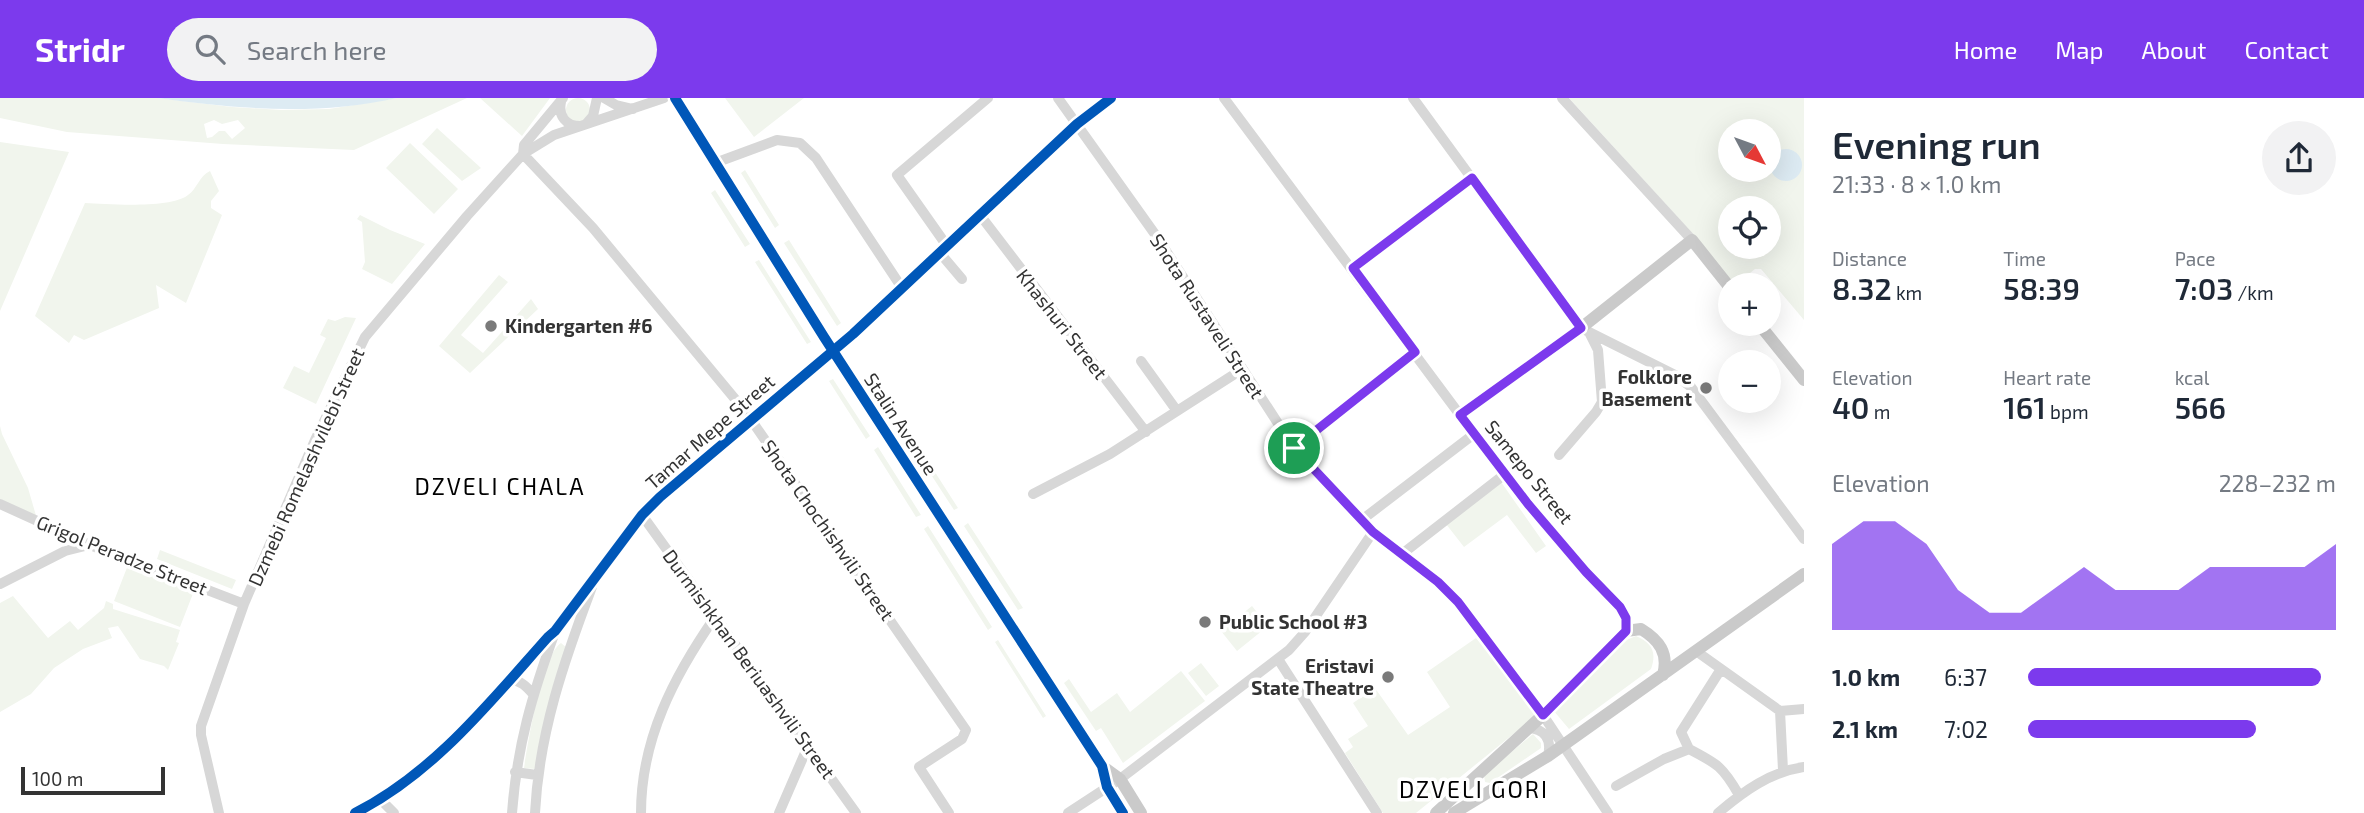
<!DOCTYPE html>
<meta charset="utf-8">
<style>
:root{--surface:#fff;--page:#f2f2f3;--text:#1f2937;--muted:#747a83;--accent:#7c3aed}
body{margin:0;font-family:"Exo 2",sans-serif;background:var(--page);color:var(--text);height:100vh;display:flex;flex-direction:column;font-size:26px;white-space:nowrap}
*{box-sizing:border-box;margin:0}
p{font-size:23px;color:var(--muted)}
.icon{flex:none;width:38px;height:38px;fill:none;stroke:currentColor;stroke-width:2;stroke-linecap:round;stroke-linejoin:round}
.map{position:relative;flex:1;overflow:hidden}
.panel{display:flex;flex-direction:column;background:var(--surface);width:560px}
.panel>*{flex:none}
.needle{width:46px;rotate:131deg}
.buttons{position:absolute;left:1718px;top:21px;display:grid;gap:14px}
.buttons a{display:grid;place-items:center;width:63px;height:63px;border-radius:50%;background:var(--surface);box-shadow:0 7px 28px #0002;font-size:35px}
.scale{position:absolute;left:21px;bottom:18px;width:144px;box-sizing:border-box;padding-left:7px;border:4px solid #333;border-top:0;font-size:19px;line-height:24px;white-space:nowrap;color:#333;-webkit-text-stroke:5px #fff;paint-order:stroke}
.pin{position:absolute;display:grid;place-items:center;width:60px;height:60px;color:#fff;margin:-30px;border:4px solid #fff;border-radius:50%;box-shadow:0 2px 7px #0007}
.round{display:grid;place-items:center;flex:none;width:74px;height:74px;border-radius:37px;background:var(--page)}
.overview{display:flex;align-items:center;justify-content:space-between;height:119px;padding:0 28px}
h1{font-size:38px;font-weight:600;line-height:52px}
.stats{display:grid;grid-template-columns:repeat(3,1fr);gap:10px;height:119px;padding:7px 28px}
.stats div{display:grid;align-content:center}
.stats b{font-size:30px;font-weight:600}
.stats small{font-size:19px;font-weight:400}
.stats p{font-size:19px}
.chart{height:196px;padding:14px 28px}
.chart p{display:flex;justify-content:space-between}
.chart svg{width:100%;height:126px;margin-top:7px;fill:var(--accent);opacity:.7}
ul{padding:0 28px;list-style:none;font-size:23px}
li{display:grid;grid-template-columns:112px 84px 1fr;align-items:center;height:52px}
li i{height:18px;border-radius:9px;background:var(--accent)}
header{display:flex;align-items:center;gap:42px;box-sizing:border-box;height:98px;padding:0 35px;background:var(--accent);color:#fff}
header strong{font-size:33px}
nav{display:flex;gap:38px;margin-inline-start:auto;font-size:24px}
.search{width:490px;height:63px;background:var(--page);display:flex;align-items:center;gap:18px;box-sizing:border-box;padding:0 24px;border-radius:38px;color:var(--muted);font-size:26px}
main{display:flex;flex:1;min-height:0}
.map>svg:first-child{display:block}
.green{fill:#f1f5ed;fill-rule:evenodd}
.water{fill:#ddebf3}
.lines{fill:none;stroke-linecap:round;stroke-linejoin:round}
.minor{stroke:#d7d7d7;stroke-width:10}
.major{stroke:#cacaca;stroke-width:12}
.cycleway-casing{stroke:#fff;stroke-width:15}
.cycleway{stroke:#0057b8;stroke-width:10}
.route-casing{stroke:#fff;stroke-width:14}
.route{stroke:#7c3aed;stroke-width:9}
.poi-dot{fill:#7a7a7a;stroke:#fff;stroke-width:2.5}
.labels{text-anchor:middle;stroke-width:7;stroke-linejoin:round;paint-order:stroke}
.street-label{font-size:19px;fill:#333;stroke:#fff}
.poi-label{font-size:19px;font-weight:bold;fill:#333;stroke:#fff;text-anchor:start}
.quarter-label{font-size:23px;letter-spacing:2px;fill:#000;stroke:#fff}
</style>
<header>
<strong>Stridr</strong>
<div class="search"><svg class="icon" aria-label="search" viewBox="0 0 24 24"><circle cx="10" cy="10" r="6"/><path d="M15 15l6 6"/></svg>Search here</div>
<nav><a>Home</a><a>Map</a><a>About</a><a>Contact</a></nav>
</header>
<main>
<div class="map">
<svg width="1804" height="715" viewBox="0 0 1804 715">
<rect width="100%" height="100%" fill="#fff"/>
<path class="green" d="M 0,0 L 157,0 L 232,9 L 281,12 L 329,11 L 397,0 L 467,0 L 354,52 L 223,46 L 67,34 L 0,20 ZM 214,22 L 222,26 L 238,22 L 245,30 L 232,41 L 225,33 L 219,33 L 212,39 L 207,40 L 204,26 Z
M 480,0 L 550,0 L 522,38 Z
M 725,0 L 804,0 L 754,39 Z
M 1569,0 L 1804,0 L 1804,222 L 1761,171 L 1755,171 L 1735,187 L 1693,136 ZM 1731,33 L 1769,33 L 1769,72 L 1731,72 ZM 1731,110 L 1769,110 L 1769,149 L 1731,149 Z
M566 12a12 12 0 1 1 24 0a12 12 0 1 1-24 0Z
M 437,30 L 481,70 L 462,83 L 422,46 Z
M 0,44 L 69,54 L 0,213 Z
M 410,45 L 458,91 L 434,116 L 386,70 Z
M 745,72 L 779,127 L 775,130 L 741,75 Z
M 210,73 L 219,93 L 211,103 L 211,110 L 222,117 L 186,205 L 156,187 L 159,210 L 84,242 L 74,237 L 69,245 L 35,218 L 85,105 C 108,106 170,111 188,97 C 197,91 199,78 210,73 Z
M 715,92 L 750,146 L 745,149 L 711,95 Z
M 360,117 L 390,132 L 425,146 L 392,186 L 362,171 L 365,164 L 362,124 L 357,121 Z
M 789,142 L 841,225 L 837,228 L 784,145 Z
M 759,162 L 811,244 L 807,246 L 755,164 Z
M 499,177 L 508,184 L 461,237 L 483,255 L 531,201 L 538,211 L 470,275 L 439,248 Z
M 345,219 L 356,220 L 316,306 L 283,290 L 294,268 L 309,275 L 326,240 L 320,237 L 328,221 L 335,223 Z
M 833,281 L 870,338 L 866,341 L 829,283 Z
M 0,328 L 2,336 L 28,390 L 37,421 L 0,404 Z
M 906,329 L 958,410 L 954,412 L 902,332 Z
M 878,349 L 921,417 L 916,419 L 874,352 Z
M 1501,384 L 1546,448 L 1536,455 L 1507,417 L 1464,449 L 1446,426 Z
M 968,425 L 1023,510 L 1018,512 L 964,428 Z
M 928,428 L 992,529 L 988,532 L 924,431 Z
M 160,452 L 236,482 L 232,491 L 157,461 Z
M 128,467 L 194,493 L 180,529 L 114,503 Z
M 13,498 L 48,540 L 70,523 L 78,532 L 104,510 L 106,503 L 113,506 L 113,511 L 180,532 L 176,544 L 179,545 L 168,572 L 164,568 L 140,561 L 118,528 L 108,530 L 112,540 L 83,551 L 54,570 L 31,596 L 0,614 L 0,505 Z
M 1252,508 L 1268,528 L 1237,553 L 1221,533 Z
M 1636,538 C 1652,545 1657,554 1651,571 L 1569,631 L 1553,612 L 1624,543 Z
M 1476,540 L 1538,616 L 1416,715 L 1383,715 L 1345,655 L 1353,649 L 1348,641 L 1368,628 L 1353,605 L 1375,590 L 1408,637 L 1450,609 L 1427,574 Z
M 998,542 L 1046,618 L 1043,620 L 995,544 Z
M 561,545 L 567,550 L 535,671 L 524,670 C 528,645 542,557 561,545 Z
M 1201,565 L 1219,588 L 1206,598 L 1188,575 Z
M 1181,573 L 1205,603 L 1123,665 L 1101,630 L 1096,633 L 1064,585 L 1069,581 L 1091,614 L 1117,595 L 1130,614 Z
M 1533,636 L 1541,645 L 1541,650 L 1490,685 L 1485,684 L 1484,677 Z"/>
<path class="water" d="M 157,0 L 397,0 C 317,18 237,11 157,0 Z
M1770 67a16 16 0 1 1 32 0a16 16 0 1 1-32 0Z"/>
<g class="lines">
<path class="minor" d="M 604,0 L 616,7 L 633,11
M 1058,0 L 1157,139 L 1294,350 L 1373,434 L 1438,484 L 1458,504 L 1543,617 L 1608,715
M 1224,0 L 1460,317
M 1413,0 L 1581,230 L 1675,277 L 1691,289 L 1804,441
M 1562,0 L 1692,142
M 561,4 C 558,18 566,28 580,28
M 586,26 L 593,18 L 597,0
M 523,56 L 593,130 L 745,313 L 966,632 L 962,641 L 919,669 L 949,715
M 523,56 L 524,47 L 563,0
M 715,65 L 777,42 L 800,45 L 816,60 L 902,190
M 980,117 L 1146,334
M 947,148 L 897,77 L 988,0
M 940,155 L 962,181
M 1353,170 L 1472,81
M 1141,263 L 1177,313
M 1294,350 L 1415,254
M 1559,357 L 1596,314 L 1602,304 L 1598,252 L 1590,236
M 1033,396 L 1110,356 L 1241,272
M 0,406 L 90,447 L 244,506
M 642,417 L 856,715
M 1363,421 L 1474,336
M 1402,456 L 1505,376
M 0,486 L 65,453 L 89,447
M 1696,553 L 1780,613 L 1804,611
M 1278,561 L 1377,715
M 510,581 C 521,583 526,588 533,596
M 1780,613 L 1783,672
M 1528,630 C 1545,631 1552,641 1548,658
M 1689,651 C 1718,666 1723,669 1739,697
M 515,674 L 537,677
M 1616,688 L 1664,661 L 1689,651 L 1681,634 L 1721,571
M 381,702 L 394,715
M 219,715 L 201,637 L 201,628 L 244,506 L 315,342 L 365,239 L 467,118 L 523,56 L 554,37 L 664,0
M 355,715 C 434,675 490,604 548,539 L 555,533 L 642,417 L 660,399 L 853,236 L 1077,26 L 1111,0
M 512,715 C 517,648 532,597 555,534
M 535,715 C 539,635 564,563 592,489
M 641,715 C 641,641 674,578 715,519
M 779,715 L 808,648
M 1068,715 L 1120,681 L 1289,552 L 1305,534 L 1373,434
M 1718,715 C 1744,693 1770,674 1804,669"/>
<path class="major" d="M 675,0 L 824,239 L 1102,668 L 1107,689 L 1123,715
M 1759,226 L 1804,282
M 1626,533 L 1626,520 L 1620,509 L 1586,474 L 1528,406 L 1460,317 L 1581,230 L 1692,142 L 1731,191
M 1102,668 L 1120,681 L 1141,715
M 1436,715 L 1543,617 L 1626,533 L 1641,531 C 1659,542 1669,555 1663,577
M 1454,715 L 1548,658 L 1804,476"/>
<defs>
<path id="cycleway" d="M 675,0 L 824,239 L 1102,668 L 1107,689 L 1123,715
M 355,715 C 434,675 490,604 548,539 L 555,533 L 642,417 L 660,399 L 853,236 L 1077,26 L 1111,0"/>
</defs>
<use href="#cycleway" class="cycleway-casing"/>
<use href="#cycleway" class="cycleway"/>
</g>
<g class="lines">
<defs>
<path id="route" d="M 1472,80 L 1581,230 L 1460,317 L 1528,406 L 1586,474 L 1620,509 L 1626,520 L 1626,533 L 1543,617 L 1458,504 L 1438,484 L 1373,434 L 1294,350 L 1415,254 L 1353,170 Z"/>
</defs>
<use href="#route" class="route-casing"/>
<use href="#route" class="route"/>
</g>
<g class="poi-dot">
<circle cx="491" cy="228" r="7"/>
<circle cx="1706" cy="290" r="7"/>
<circle cx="1205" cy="524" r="7"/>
<circle cx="1388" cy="579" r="7"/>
</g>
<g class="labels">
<g class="street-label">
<text transform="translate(1207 218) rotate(57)" y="7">Shota Rustaveli Street</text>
<text transform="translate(1062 226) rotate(52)" y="7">Khashuri Street</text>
<text transform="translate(901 326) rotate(57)" y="7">Stalin Avenue</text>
<text transform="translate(710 334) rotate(-41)" y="7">Tamar Mepe Street</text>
<text transform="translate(306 369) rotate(-66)" y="7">Dzmebi Romelashvilebi Street</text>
<text transform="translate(1529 374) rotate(51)" y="7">Samepo Street</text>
<text transform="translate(828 432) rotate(55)" y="7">Shota Chochishvili Street</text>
<text transform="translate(122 457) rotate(22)" y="7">Grigol Peradze Street</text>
<text transform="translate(749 566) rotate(54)" y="7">Durmishkhan Beriuashvili Street</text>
</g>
<g class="poi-label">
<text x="505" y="235">Kindergarten #6</text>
<text x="1692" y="286" text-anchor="end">Folklore<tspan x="1692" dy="22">Basement</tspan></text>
<text x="1219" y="531">Public School #3</text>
<text x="1374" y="575" text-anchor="end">Eristavi<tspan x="1374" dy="22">State Theatre</tspan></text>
</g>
<g class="quarter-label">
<text x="500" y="397">DZVELI CHALA</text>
<text x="1474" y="700">DZVELI GORI</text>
</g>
</g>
</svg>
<div class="buttons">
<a><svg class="needle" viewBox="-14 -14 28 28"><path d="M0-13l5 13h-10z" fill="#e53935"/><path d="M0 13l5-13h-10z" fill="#747a83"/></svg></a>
<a><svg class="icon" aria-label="locate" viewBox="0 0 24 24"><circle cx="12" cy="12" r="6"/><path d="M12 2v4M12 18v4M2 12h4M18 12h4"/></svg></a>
<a>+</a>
<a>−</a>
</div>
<div class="scale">100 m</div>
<div class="pin" style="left:1294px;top:350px;background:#1e9e55"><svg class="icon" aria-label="arrive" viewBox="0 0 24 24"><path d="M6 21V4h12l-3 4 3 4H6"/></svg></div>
</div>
<section class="panel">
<div class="overview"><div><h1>Evening run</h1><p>21:33 · 8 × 1.0 km</p></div><a class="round"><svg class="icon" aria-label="share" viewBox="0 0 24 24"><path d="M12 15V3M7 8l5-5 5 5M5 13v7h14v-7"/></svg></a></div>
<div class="stats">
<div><p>Distance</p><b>8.32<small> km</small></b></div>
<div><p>Time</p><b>58:39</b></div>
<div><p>Pace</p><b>7:03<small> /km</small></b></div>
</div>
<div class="stats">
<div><p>Elevation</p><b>40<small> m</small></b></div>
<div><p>Heart rate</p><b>161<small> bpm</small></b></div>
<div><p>kcal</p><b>566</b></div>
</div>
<div class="chart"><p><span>Elevation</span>228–232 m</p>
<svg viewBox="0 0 160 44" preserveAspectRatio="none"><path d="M0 44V14L10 6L20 6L30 14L40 30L50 38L60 38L70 30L80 22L90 30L100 30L110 30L120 22L130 22L140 22L150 22L160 14V44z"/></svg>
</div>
<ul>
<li><b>1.0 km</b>6:37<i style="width:95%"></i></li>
<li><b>2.1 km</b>7:02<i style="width:74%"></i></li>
</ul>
</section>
</main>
